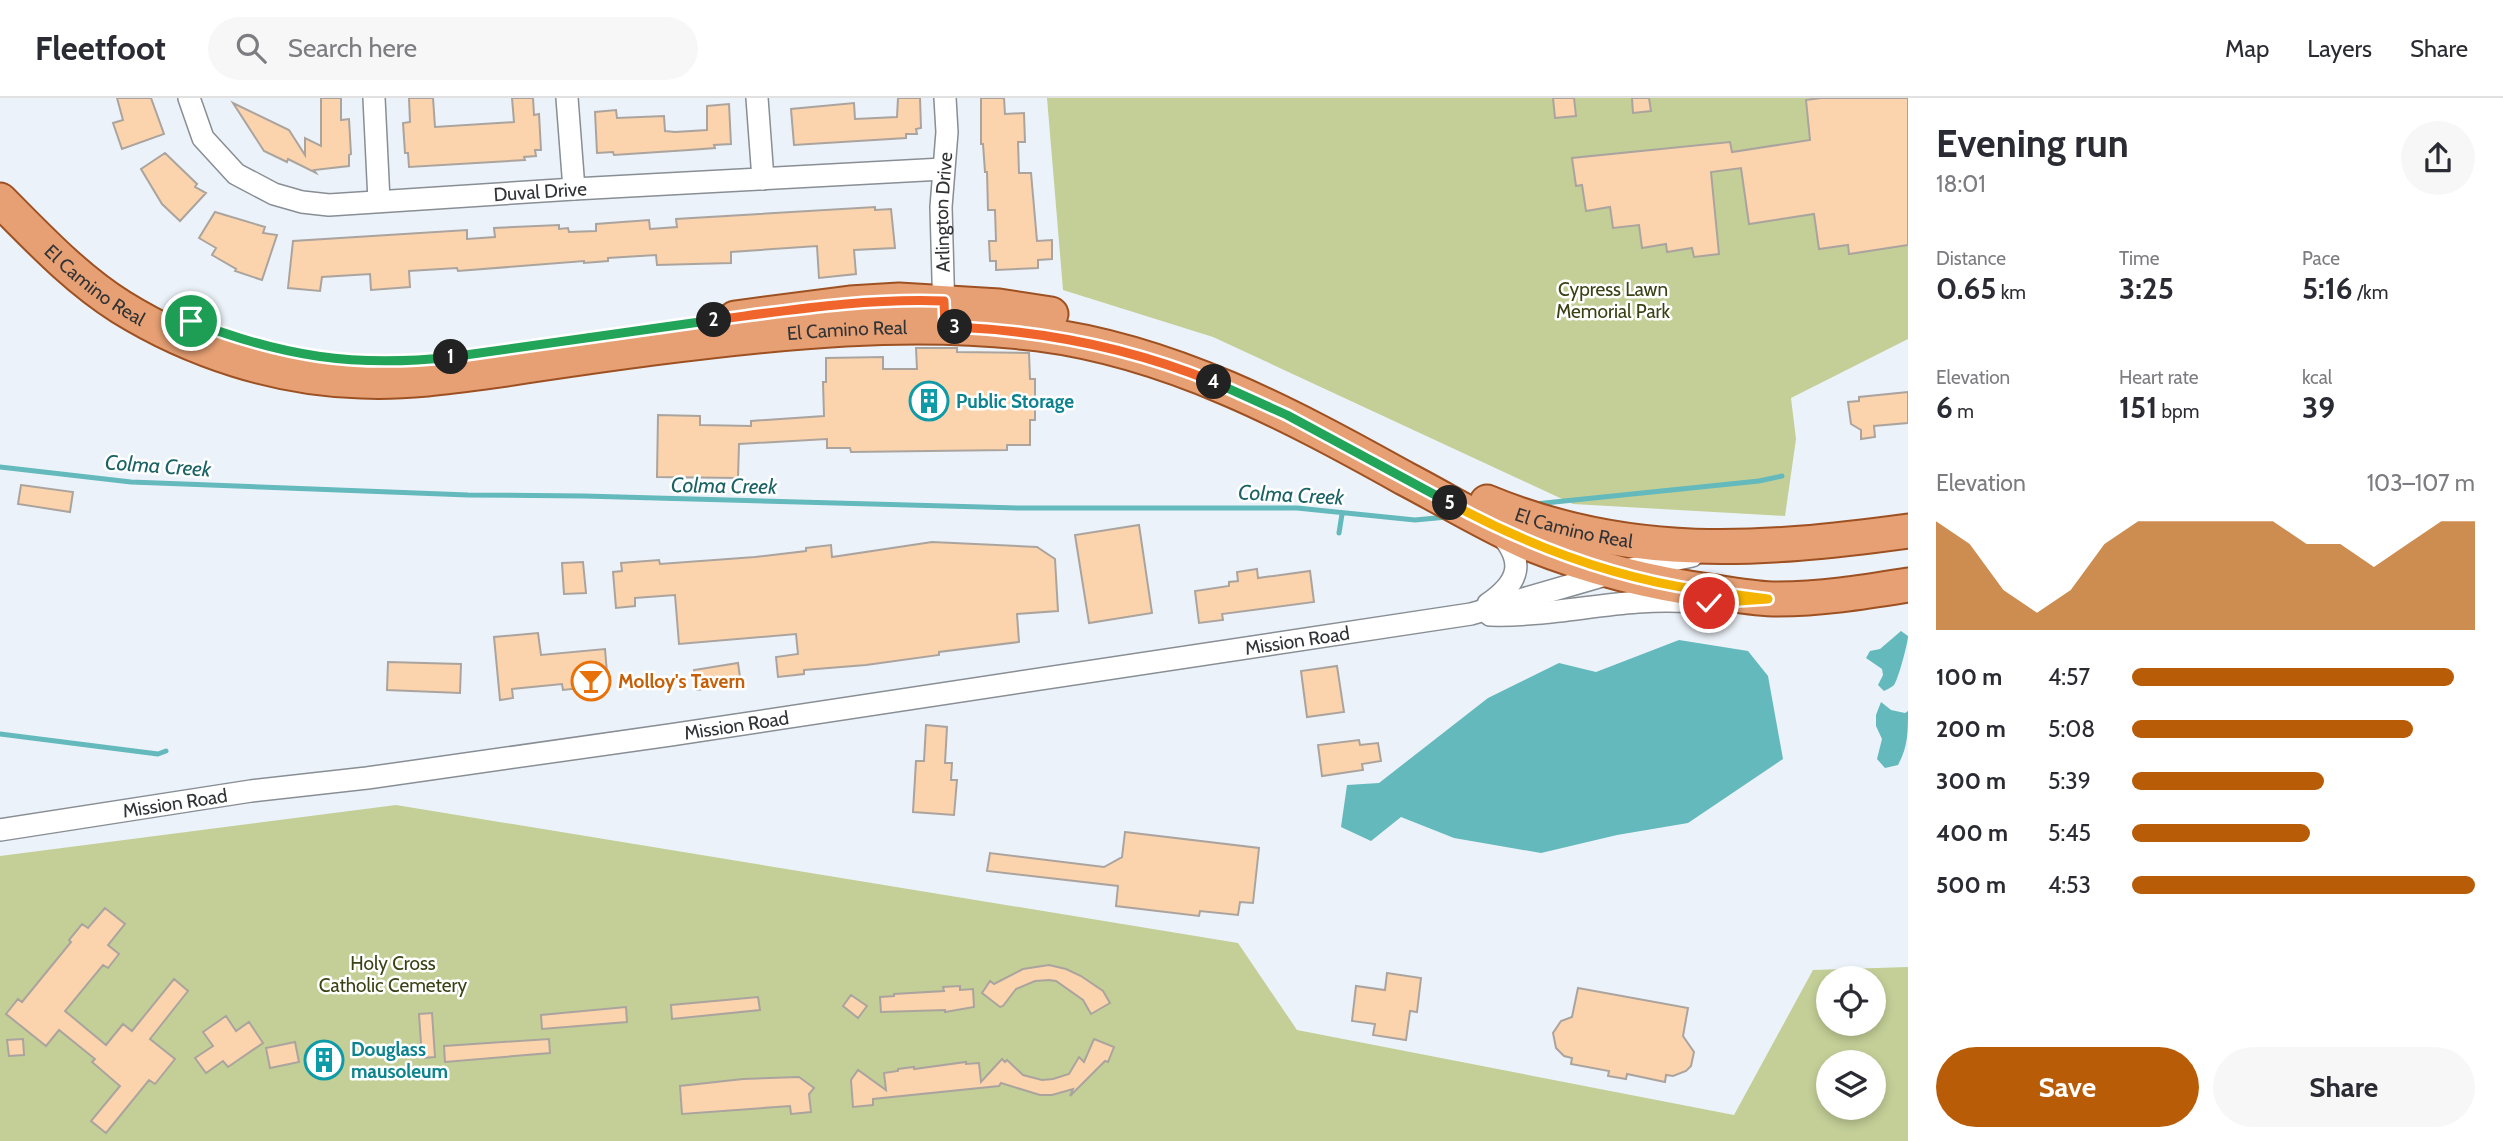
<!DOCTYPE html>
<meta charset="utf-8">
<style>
:root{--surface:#fff;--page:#f7f7f7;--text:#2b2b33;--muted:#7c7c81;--line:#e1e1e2;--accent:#b95c07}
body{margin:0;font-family:Cabin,sans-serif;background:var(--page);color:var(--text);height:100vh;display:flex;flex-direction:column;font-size:26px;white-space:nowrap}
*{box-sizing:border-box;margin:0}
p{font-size:23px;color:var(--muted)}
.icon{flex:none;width:38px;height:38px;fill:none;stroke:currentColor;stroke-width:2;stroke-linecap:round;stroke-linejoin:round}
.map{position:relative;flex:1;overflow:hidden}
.sheet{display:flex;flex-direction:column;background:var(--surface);width:595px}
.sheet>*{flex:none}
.controls{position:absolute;left:1816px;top:868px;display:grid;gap:14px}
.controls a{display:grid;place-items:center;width:70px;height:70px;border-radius:50%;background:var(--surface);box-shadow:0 4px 10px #0003;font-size:35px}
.pin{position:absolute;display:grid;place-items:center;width:60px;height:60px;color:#fff;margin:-30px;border:4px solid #fff;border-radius:50%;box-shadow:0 2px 7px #0007}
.km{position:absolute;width:35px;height:35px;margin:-18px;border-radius:50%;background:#222;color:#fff;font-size:19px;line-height:35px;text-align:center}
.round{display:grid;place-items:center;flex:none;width:74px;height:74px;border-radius:37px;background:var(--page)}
.summary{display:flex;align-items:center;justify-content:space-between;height:119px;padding:0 28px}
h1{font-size:38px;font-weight:800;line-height:52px}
.figures{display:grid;grid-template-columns:repeat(3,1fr);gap:10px;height:119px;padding:7px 28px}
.figures div{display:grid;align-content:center}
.figures b{font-size:30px;font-weight:800}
.figures small{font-size:19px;font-weight:400}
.figures p{font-size:19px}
.chart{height:196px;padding:14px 28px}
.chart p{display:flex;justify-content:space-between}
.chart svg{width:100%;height:126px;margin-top:7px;fill:var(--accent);opacity:.7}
.cta{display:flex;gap:14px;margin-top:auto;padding:14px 28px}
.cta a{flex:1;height:80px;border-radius:42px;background:var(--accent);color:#fff;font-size:28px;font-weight:800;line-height:80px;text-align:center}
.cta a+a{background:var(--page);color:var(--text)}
ul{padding:0 28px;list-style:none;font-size:23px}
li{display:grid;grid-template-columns:112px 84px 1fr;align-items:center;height:52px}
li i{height:18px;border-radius:9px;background:var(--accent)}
header{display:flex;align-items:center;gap:42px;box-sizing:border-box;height:98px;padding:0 35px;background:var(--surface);border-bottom:2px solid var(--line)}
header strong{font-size:33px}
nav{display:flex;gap:38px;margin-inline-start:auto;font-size:24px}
.search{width:490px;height:63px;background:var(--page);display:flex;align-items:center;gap:18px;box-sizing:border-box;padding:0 24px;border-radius:38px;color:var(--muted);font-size:26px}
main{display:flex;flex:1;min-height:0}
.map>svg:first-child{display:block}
.green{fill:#c3cf97;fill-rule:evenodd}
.water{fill:#63b9bc}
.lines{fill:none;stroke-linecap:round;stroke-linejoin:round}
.stream{stroke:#63b9bc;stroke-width:5}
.building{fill:#fbd4ae;stroke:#aba49e;stroke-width:2}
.minor-casing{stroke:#888e94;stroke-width:24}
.primary-casing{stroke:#9d5122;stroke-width:37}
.minor{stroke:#fff;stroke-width:21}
.primary{stroke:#e7a074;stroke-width:33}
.split-1-casing{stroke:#fff;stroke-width:14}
.split-2-casing{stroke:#fff;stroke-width:14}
.split-3-casing{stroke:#fff;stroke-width:14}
.split-4-casing{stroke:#fff;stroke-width:14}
.split-5-casing{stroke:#fff;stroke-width:14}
.split-6-casing{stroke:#fff;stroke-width:14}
.split-7-casing{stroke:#fff;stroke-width:14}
.split-1{stroke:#22a559;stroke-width:9}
.split-2{stroke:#22a559;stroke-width:9}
.split-3{stroke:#f0652b;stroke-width:9}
.split-4{stroke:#f0652b;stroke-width:9}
.split-5{stroke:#22a559;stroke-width:9}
.split-6{stroke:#f5b400;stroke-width:9}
.split-7{stroke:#f5b400;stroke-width:9}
.labels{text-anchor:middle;stroke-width:5;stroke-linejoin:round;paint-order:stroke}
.street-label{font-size:19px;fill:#313336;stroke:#fff}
.park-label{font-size:19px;fill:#3a4113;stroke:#fff}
.culture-label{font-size:19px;font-weight:bold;fill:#0d838f;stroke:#fff;text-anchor:start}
.food-label{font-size:19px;font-weight:bold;fill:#c56008;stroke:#fff;text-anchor:start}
.water-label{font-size:21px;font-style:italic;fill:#1a6264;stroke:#fff}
</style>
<header>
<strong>Fleetfoot</strong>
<div class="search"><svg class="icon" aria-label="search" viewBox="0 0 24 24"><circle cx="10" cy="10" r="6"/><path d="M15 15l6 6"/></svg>Search here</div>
<nav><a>Map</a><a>Layers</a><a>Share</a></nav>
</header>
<main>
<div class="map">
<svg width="1908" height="1043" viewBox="0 0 1908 1043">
<rect width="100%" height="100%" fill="#ecf2f9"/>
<path class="green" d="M 1047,0 L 1908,0 L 1908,241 L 1791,300 L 1796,341 L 1785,418 L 1573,406 L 1213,239 L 1063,192 Z
M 396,707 L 1238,845 L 1297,932 L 1734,1017 L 1813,872 L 1908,869 L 1908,1043 L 0,1043 L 0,758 ZM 1829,880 L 1874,880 L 1874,926 L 1829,926 ZM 1829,964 L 1874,964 L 1874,1010 L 1829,1010 Z"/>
<path class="water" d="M 1901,533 L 1908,538 C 1908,545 1898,582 1894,587 C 1892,589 1886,592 1884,593 L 1878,587 L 1883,577 L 1882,571 L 1866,560 L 1870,553 L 1880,551 Z
M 1679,542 L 1748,553 L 1768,578 L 1783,661 L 1688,725 L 1617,737 L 1541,755 L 1454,740 L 1401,719 L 1371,743 L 1341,729 L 1347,687 L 1379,685 L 1488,600 L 1559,565 L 1596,574 Z
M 1881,604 L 1891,612 L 1905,615 L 1908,613 C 1908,634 1908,649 1898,667 L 1885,670 L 1877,661 L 1882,641 L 1876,628 L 1876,617 Z"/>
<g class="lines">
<path class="stream" d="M 0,369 L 131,384 L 468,397 L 584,398 L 1019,410 L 1297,410 L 1415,422 L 1447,419
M 1535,406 L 1759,383 L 1782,378
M 1339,435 L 1342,416
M 0,636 L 158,656 L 166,653"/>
</g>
<path class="building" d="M 117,0 L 151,0 L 164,36 L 122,51 L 113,25 L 123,22 Z
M 321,0 L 341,0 L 341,22 L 349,21 L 351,56 L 349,57 L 349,68 L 314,72 L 316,75 L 288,61 L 287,64 L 264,53 L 233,5 L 289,32 L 305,57 L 305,40 L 321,48 Z
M 409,0 L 433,0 L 435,29 L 514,24 L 512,0 L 533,0 L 534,17 L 539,16 L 541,52 L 535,52 L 536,58 L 524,59 L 525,62 L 409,69 L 408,55 L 405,55 L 403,25 L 410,24 Z
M 898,0 L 920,0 L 921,30 L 916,31 L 917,36 L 906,36 L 906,40 L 794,47 L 791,11 L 854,5 L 855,21 L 897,19 Z
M 981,0 L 1004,0 L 1005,16 L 1024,15 L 1025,44 L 1018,44 L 1019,75 L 1031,75 L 1037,143 L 1052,142 L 1052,161 L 1038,162 L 1038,170 L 996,172 L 996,163 L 990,163 L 989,143 L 996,143 L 995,112 L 988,112 L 987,74 L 985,74 L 983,46 L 981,46 Z
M 1553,0 L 1574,0 L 1576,18 L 1555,20 Z
M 1632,0 L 1649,0 L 1651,13 L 1633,15 Z
M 1821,0 L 1908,0 L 1908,147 L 1849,156 L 1848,147 L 1819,151 L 1814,116 L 1749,126 L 1741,70 L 1711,74 L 1719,156 L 1694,159 L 1692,150 L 1667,154 L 1666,146 L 1642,150 L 1639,127 L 1613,130 L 1610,109 L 1586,113 L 1582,87 L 1576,88 L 1572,60 L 1730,44 L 1732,54 L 1810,42 L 1806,2 Z
M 729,6 L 731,46 L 714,47 L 715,50 L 689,52 L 614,57 L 613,54 L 597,55 L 595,14 L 616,12 L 617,20 L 664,18 L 665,33 L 675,34 L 707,32 L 707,8 Z
M 165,55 L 197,86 L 195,89 L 206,95 L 180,123 L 162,106 L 141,71 Z
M 875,109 L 875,112 L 891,111 L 895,150 L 854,152 L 856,176 L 819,180 L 817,148 L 731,154 L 731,165 L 657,167 L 656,157 L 608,160 L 608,163 L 584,165 L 584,163 L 458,173 L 457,170 L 409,173 L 410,189 L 371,192 L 370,176 L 322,179 L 320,193 L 288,190 L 293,143 L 467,132 L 467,141 L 495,139 L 494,130 L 559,127 L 559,131 L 568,130 L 569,134 L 596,133 L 596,126 L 649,122 L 650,131 L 677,129 L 676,121 Z
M 215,114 L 265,129 L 263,135 L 277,137 L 262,182 L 235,173 L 236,171 L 212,157 L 216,150 L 199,140 Z
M 916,250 L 957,250 L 957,254 L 1029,255 L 1030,281 L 1035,281 L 1035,322 L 1030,322 L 1030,347 L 1007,347 L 1007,352 L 851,354 L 850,350 L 827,350 L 827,341 L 739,346 L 738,380 L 657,379 L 658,317 L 700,318 L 700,327 L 751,328 L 751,323 L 824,318 L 823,284 L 826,284 L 826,260 L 883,259 L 883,271 L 917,271 Z
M 1908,294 L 1908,325 L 1874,328 L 1875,339 L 1861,341 L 1861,332 L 1851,326 L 1848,304 L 1859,303 L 1859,299 Z
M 21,387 L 73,394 L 70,414 L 18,406 Z
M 1139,427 L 1152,515 L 1089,525 L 1075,437 Z
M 932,444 L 1037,449 L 1055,461 L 1058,513 L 1017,516 L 1019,544 L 939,554 L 939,557 L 866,567 L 804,572 L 804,576 L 778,579 L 776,559 L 798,556 L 796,536 L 679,546 L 675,497 L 635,500 L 635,508 L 616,510 L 613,474 L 622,473 L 621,465 L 659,462 L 660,466 L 755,459 L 806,453 L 806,450 L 831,447 L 832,459 Z
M 583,464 L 586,495 L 564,496 L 562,465 Z
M 1257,471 L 1258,480 L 1310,473 L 1314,504 L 1222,516 L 1223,522 L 1199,525 L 1195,493 L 1229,488 L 1229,484 L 1238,483 L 1237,474 Z
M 538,535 L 541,557 L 605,551 L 608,587 L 563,592 L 562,586 L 512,591 L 513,600 L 500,602 L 494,539 Z
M 388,564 L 461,566 L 460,595 L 387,592 Z
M 738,565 L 741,586 L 697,592 L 694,572 Z
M 1337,568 L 1344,614 L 1307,619 L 1301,573 Z
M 926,627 L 947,629 L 945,665 L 952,665 L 951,682 L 957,682 L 954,717 L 913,714 L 916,663 L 924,663 Z
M 1359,642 L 1360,647 L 1378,645 L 1381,663 L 1362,666 L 1363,672 L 1322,678 L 1318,647 Z
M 1125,734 L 1259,750 L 1253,805 L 1240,804 L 1238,817 L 1200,813 L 1199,818 L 1116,808 L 1118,788 L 987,773 L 990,755 L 1104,769 L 1122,759 Z
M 105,810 L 125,826 L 108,847 L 119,856 L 108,870 L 103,867 L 65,913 L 106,947 L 123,926 L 132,933 L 174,881 L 188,893 L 150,941 L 175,961 L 155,986 L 149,982 L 106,1035 L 91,1023 L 120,988 L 92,964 L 95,961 L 59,932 L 46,948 L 6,916 L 18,901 L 22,904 L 71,844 L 69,842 L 82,826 L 88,830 Z
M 1049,867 L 1066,871 L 1081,878 L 1103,893 L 1110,905 L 1091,916 L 1083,902 L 1056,883 L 1049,882 L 1035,883 L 1016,891 L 1003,908 L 1000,909 L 982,895 L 990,883 L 994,886 L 1023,871 Z
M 1387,875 L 1421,880 L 1417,914 L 1410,913 L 1406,942 L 1373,937 L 1375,926 L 1352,923 L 1356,888 L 1385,892 Z
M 960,888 L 960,892 L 973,891 L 974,909 L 945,914 L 945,912 L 881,914 L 880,899 L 894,898 L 894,896 L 944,893 L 943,889 Z
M 1578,890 L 1688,910 L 1683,938 L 1694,954 L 1691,968 L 1686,973 L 1673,978 L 1666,977 L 1665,984 L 1627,976 L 1626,981 L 1608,978 L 1609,973 L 1571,966 L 1572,960 L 1564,958 L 1556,950 L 1553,935 L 1561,923 L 1572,919 Z
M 851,897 L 867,908 L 858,920 L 843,908 Z
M 758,899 L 760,912 L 672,921 L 671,907 Z
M 626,909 L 627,924 L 542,931 L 541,917 Z
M 432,915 L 435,959 L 422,960 L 419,916 Z
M 226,918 L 236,933 L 249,924 L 263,945 L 228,969 L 223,963 L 206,975 L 195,960 L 213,948 L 203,934 Z
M 23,941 L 24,957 L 9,958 L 7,942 Z
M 549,941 L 550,955 L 445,964 L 444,948 Z
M 1094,941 L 1114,949 L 1108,964 L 1105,963 L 1070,998 L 1073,991 L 1052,997 L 1040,997 L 1001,985 L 999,988 L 873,1001 L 873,1007 L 853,1009 L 851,982 L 858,972 L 886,992 L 884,975 L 898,973 L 898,971 L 914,969 L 914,971 L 966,964 L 966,966 L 979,965 L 981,984 L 1002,961 L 1005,964 L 1007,962 L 1023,977 L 1042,982 L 1053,981 L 1069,976 L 1079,959 L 1084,964 Z
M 295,944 L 299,964 L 270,970 L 266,950 Z
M 330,954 L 331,970 L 317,971 L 316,955 Z
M 799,979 L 814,990 L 809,996 L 811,1014 L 791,1016 L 790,1008 L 682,1016 L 680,988 L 743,981 Z"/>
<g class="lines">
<defs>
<g id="minor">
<path id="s1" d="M 189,0 L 203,40 L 236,76 L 274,96 L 302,104 L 329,107 L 574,91 L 943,71"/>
<path d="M 374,0 L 379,103"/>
<path d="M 567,0 L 574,91"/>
<path d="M 757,0 L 763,81"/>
<path id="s2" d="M 944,216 L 941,109 L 947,34 L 945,0"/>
<path d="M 1488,506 C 1520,484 1526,463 1498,433"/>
<path d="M 1490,517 C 1558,519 1625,498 1692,504"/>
<path id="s3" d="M 0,732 L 251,693 L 367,680 L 670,637 L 1471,516 L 1616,474 L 1692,458"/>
</g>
<g id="primary">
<path id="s4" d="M 0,102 C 38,140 75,180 121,209 C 192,253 278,281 361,283 C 405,285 449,279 493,273 C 546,265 600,257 654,250 C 781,234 910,220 1038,236 C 1171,253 1289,316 1404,380 C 1446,402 1487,427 1530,446 C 1590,470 1653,486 1716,494 C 1736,497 1757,501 1777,501 C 1821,501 1864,494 1908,487"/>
<path d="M 735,220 L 850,205 L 899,202 L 999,208 L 1051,216"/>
<path id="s5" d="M 1487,404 C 1629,463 1760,453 1908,433"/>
</g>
</defs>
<use href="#minor" class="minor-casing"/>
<use href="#primary" class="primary-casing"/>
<use href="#minor" class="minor"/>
<use href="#primary" class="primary"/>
</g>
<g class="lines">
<defs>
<path id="split-1" d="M 191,223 C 281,258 354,270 451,259"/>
<path id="split-2" d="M 451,259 L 714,222"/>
<path id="split-3" d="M 714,222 C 791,212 866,200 944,203 L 945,229 L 955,229"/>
<path id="split-4" d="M 955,229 C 1044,233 1131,250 1214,284"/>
<path id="split-5" d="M 1214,284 L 1287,317 L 1450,405"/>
<path id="split-6" d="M 1450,405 C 1529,448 1611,479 1700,492"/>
<path id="split-7" d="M 1700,492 L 1768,501 L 1709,505"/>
</defs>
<use href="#split-1" class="split-1-casing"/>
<use href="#split-2" class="split-2-casing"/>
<use href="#split-3" class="split-3-casing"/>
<use href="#split-4" class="split-4-casing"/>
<use href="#split-5" class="split-5-casing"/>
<use href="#split-6" class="split-6-casing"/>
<use href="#split-7" class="split-7-casing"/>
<use href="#split-1" class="split-1"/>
<use href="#split-2" class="split-2"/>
<use href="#split-3" class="split-3"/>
<use href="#split-4" class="split-4"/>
<use href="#split-5" class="split-5"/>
<use href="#split-6" class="split-6"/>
<use href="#split-7" class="split-7"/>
</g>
<defs>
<symbol id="building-ring" viewBox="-11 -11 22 22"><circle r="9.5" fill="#fff" stroke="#0f9aa8" stroke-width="1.5"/><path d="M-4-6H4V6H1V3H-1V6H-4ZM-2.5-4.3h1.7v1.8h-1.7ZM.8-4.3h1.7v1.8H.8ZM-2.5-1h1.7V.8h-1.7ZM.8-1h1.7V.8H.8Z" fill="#0f9aa8"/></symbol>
<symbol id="bar-ring" viewBox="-11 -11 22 22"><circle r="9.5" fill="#fff" stroke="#e8710a" stroke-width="1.5"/><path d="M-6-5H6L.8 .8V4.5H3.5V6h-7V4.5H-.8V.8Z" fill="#e8710a"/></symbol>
</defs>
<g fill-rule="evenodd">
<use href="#building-ring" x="907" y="281" width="44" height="44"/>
<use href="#bar-ring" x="569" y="561" width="44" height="44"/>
<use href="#building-ring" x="302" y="940" width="44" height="44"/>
</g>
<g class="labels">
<g class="street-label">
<text dy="7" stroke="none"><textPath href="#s1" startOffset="402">Duval Drive</textPath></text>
<text dy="7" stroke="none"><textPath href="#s2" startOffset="102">Arlington Drive</textPath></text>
<text dy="7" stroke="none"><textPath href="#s4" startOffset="128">El Camino Real</textPath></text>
<text dy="7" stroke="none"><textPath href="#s4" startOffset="905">El Camino Real</textPath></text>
<text dy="7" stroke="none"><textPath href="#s5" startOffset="91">El Camino Real</textPath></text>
<text dy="7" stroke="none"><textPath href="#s3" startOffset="1311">Mission Road</textPath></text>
<text dy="7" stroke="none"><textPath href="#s3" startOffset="744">Mission Road</textPath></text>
<text dy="7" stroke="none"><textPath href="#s3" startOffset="177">Mission Road</textPath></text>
</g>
<g class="park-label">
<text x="1613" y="198">Cypress Lawn<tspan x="1613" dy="22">Memorial Park</tspan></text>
<text x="393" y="872">Holy Cross<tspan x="393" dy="22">Catholic Cemetery</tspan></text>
</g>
<g class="culture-label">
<text x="956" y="310">Public Storage</text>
<text x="351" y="958">Douglass<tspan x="351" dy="22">mausoleum</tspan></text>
</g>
<g class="food-label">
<text x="618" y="590">Molloy's Tavern</text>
</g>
<g class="water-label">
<text transform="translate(158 368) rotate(4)" y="7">Colma Creek</text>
<text transform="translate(724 388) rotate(1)" y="7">Colma Creek</text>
<text transform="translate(1291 397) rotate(3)" y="7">Colma Creek</text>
</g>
</g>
</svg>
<div class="controls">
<a><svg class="icon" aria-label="locate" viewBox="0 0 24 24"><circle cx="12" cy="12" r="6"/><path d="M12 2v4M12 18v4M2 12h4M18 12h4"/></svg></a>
<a><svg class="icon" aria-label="layers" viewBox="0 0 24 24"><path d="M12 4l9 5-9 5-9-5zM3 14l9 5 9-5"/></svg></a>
</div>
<div class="pin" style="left:191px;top:223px;background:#1e9e55"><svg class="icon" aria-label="arrive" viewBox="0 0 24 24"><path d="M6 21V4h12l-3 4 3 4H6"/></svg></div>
<div class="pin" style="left:1709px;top:505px;background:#d93025"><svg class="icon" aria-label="check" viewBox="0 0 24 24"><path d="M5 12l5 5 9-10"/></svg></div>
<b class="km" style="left:451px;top:259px">1</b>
<b class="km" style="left:714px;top:222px">2</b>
<b class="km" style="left:955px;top:229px">3</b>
<b class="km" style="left:1214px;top:284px">4</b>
<b class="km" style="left:1450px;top:405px">5</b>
</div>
<section class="sheet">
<div class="summary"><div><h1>Evening run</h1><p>18:01</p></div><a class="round"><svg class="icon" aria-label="share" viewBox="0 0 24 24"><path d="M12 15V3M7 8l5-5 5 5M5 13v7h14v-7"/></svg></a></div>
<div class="figures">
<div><p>Distance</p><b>0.65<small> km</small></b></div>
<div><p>Time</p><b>3:25</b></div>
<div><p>Pace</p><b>5:16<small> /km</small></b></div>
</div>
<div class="figures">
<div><p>Elevation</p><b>6<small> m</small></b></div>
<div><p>Heart rate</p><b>151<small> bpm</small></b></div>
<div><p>kcal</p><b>39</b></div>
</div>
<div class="chart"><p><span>Elevation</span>103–107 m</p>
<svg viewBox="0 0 160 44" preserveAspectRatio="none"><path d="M0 44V6L10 14L20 30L30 38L40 30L50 14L60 6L70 6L80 6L90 6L100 6L110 14L120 14L130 22L140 14L150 6L160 6V44z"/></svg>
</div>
<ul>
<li><b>100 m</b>4:57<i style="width:94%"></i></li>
<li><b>200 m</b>5:08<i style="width:82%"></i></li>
<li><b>300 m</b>5:39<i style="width:56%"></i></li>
<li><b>400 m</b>5:45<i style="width:52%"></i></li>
<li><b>500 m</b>4:53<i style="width:100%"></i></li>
</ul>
<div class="cta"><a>Save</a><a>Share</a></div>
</section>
</main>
